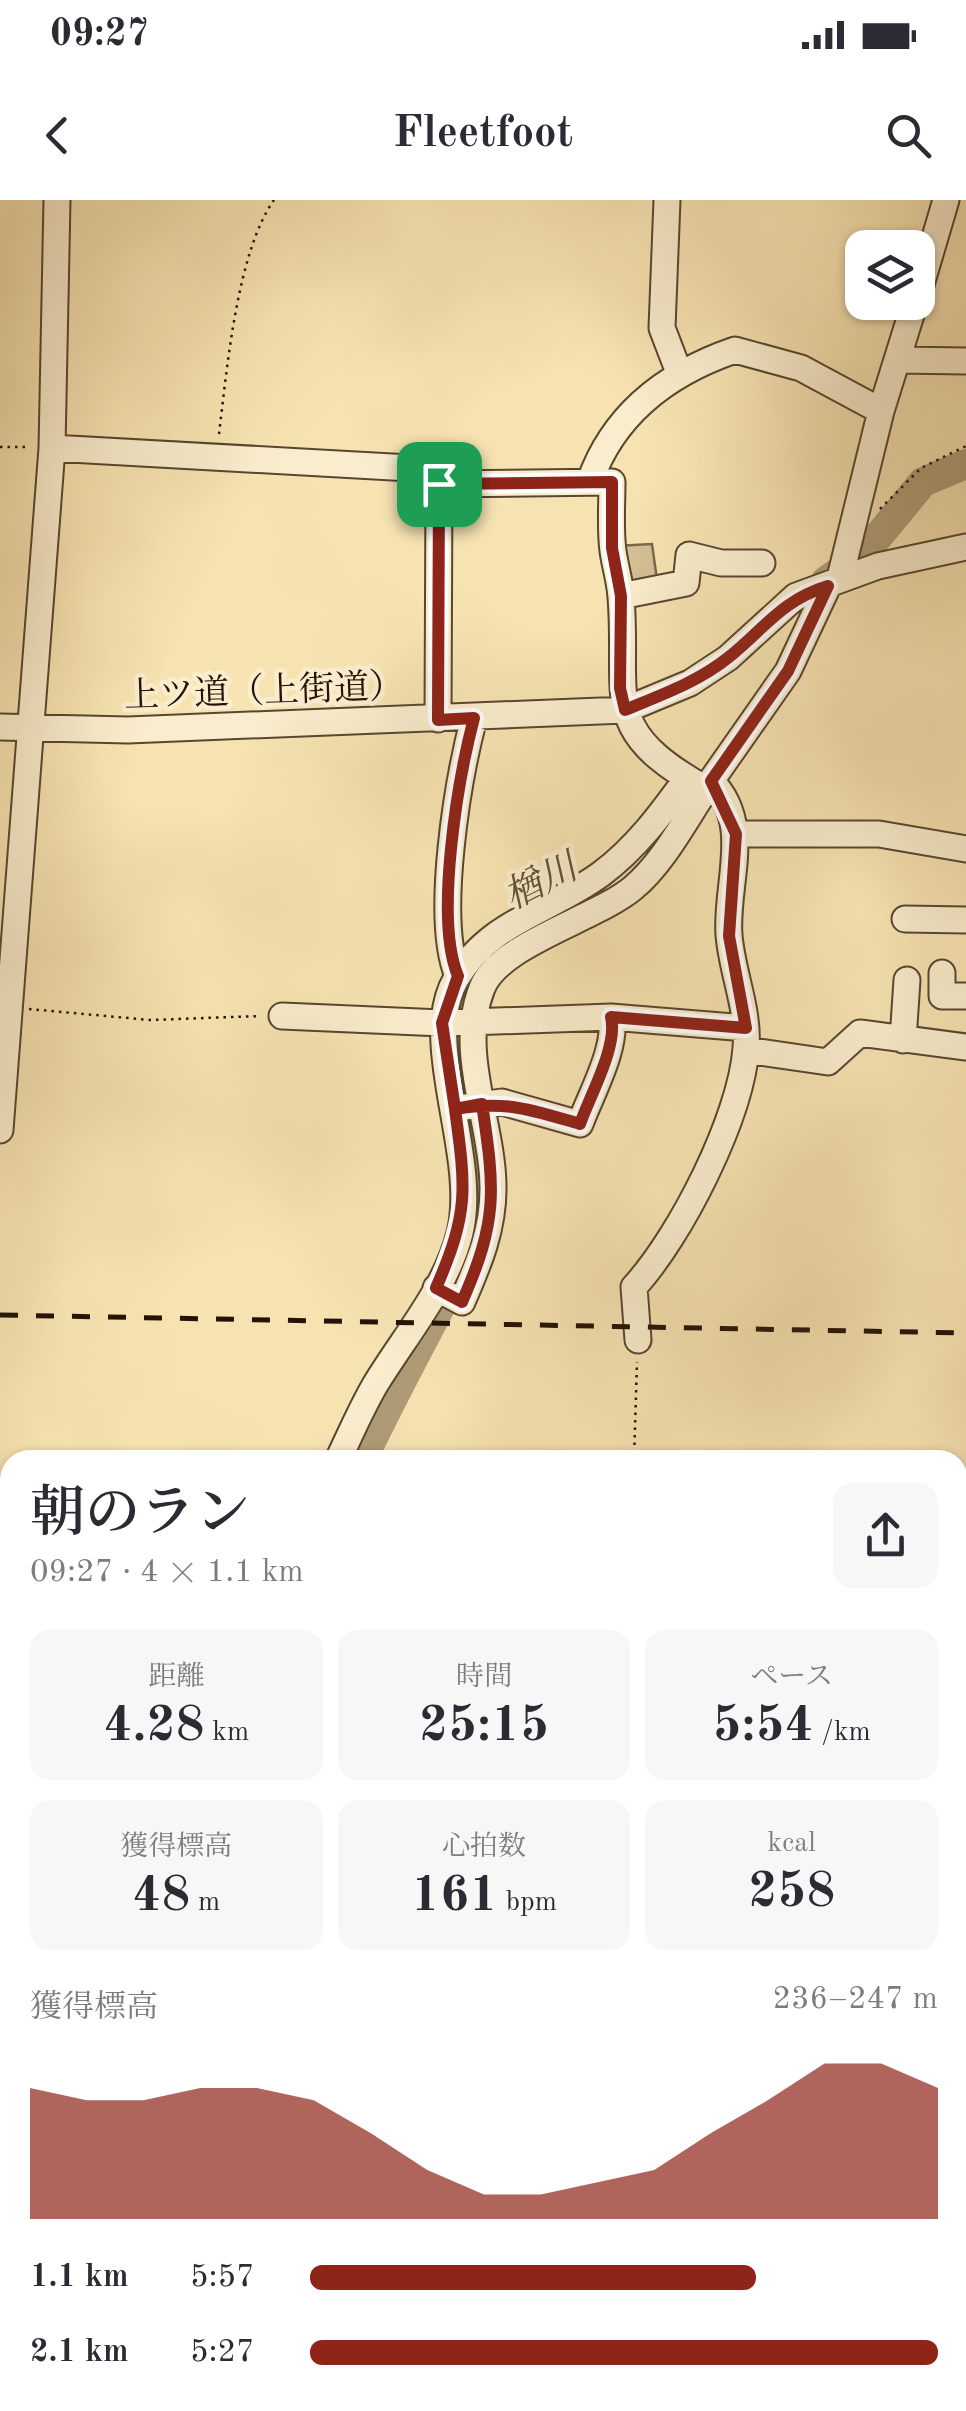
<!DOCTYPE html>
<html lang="ja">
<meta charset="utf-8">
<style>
:root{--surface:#fff;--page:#f7f7f7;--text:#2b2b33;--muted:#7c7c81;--accent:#8f2418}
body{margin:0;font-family:"Old Standard TT","Noto Serif JP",serif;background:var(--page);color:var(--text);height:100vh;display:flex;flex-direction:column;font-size:38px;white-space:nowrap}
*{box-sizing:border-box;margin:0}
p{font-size:32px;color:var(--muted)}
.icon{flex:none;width:55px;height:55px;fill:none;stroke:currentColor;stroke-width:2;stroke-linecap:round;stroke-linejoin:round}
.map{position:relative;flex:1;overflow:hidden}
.drawer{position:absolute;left:0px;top:1250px;width:968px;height:962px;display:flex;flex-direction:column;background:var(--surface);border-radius:30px 30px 0 0;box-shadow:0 2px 8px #0004}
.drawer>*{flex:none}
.buttons{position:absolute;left:845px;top:30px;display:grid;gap:20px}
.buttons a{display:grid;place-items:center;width:90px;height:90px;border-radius:20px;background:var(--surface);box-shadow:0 2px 8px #0004;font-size:50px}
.pin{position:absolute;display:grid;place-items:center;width:85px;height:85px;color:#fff;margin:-42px;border-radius:20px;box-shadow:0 5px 15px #0006}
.round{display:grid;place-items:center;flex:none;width:105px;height:105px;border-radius:20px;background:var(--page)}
.headline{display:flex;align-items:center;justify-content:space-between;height:170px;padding:0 30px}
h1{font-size:55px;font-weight:600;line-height:75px}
.figures{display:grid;grid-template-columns:repeat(3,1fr);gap:15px;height:170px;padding:10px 30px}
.figures div{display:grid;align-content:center;border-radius:20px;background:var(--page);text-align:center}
.figures b{font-size:50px;font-weight:600}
.figures small{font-size:28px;font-weight:400}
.figures p{font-size:28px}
.chart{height:280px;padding:20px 30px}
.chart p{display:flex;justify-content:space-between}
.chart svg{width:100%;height:180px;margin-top:10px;fill:var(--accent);opacity:.7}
ul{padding:0 30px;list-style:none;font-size:32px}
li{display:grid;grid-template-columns:160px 120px 1fr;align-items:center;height:75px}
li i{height:25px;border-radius:12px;background:var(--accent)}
.status{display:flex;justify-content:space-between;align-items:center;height:70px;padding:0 50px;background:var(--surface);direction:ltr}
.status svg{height:28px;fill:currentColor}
header{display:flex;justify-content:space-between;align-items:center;height:130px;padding:0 30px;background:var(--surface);font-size:45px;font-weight:600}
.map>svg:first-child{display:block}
.green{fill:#d3bf95;stroke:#7b684d;stroke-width:2.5}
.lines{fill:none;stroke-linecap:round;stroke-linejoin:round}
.river{stroke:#af9c77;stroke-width:30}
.minor-casing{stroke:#584630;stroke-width:29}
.major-casing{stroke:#231205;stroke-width:34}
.path{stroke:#231205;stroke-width:2.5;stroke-dasharray:2.5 5;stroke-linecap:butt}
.minor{stroke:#faedcd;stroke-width:25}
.major{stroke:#f7e3b2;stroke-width:30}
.rail{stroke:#231205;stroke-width:5;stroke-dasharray:18 18;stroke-linecap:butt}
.route-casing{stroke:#fff;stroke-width:20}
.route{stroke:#8f2418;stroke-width:12}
.labels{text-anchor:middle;stroke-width:9;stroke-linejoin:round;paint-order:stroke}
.street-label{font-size:35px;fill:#231205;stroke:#faedcd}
.water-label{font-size:38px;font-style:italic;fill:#625038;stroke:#faedcd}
</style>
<div class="status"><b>09:27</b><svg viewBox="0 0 49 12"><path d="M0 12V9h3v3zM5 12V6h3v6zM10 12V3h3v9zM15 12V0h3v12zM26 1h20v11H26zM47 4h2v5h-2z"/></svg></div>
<header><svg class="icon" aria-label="back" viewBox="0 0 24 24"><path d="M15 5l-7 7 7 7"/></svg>Fleetfoot<svg class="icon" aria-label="search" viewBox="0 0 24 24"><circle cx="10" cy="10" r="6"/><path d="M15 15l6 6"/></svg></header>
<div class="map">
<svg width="966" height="2211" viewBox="0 0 966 2211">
<rect width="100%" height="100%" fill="#f7e3b2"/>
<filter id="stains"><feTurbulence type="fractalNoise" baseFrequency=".002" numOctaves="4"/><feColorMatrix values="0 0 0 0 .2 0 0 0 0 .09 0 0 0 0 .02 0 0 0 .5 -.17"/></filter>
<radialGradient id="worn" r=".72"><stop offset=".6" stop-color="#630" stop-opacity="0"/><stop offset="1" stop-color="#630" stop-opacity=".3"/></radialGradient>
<path class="green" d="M 652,344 L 658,387 L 624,394 L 615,346 Z"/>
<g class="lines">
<path class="river" d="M 826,381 L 862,356 L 923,282 L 966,264
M 355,1260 L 366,1252 C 388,1206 412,1161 436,1115 C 451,1086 470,1058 477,1025 C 502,897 376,797 553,722
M 511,2211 L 512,2202"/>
<defs>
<path id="minor" d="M 667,0 L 662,128 L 680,175
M 918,95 L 946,0
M 897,160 L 966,161
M 52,248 L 410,268 L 439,284 L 612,282 C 612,305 610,329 613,351 C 615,366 620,381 621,397 C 629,499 598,529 706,589 L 711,581 C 754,624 725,684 729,735 C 732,773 749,809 746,848 C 741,918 680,1037 634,1087 L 638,1140
M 590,281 C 614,213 668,173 735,150 L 801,168 L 881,211
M 840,378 L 881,211 L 915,102
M 621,396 L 686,383 L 689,355 L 721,363 L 762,363
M 438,519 L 439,284
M 0,527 L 128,530 L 625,510 L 690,483 L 728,458 L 796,396 L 878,366 L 966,347
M 711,581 L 788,471 L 828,386
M 736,634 L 879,634 L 966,649
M 905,719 L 966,720
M 942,773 L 942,796 L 966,796
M 458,776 C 434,719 458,579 474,518
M 282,816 L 442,823 L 611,817 L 746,828
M 903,840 L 907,780
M 746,850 L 828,862 L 860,833 L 966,847
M 465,907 L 502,902 L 580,924 C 591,894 618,846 611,817
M 0,930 L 52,248 L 57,0
M 436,1088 L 462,1102 C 479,1063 494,1028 493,985 C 492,922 457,850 482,788 C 499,744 596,719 633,688 C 663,663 684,622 706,589
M 338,1260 C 350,1235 361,1209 375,1185 C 404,1137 446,1089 460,1033 C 479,955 419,842 456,779 C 489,721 551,711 601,674 C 636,648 662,613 687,578
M 958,1623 L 966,1622"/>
<path id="major" d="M 0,1487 L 10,1488
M 958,1905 L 966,1909"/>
</defs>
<use href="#minor" class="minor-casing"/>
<use href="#major" class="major-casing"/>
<path class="path" d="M 219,234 C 227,169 237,52 274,0
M 0,247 L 28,247
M 880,309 L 921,268 L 966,246
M 29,809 L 150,820 L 260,816
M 634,1260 L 637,1162
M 0,1655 L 10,1656
M 0,1884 L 10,1884
M 0,2157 L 10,2158
M 736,2202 L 736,2211
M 222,2211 L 222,2202"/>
<use href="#minor" class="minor"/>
<use href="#major" class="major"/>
<path class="rail" d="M 0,1115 L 966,1133"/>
</g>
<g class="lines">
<defs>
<path id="route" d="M 439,284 L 438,520 L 474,518 C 458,579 434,719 458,776 L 442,823 L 455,909 L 482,904 C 495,991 498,1020 462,1102 L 436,1088 C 469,1012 466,990 455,909 C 507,900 531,910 580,924 C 591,893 618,846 611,817 L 746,828 L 729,736 L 736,634 L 711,581 L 788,471 L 828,386 C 782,400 765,428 729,457 C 698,482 661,495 625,510 L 620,488 L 621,396 L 612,348 L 612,282 L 439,284"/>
</defs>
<use href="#route" class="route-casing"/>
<use href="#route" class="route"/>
</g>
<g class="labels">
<g class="street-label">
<text transform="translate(264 490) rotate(-2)" y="12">上ツ道（上街道）</text>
</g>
<g class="water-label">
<text transform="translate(540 681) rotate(-27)" y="13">楢川</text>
</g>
</g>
<rect width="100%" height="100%" filter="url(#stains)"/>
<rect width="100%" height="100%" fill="url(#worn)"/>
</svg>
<div class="buttons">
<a><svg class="icon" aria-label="layers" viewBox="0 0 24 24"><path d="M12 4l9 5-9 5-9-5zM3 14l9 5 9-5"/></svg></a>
</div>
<div class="pin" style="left:439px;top:284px;background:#1e9e55"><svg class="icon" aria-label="arrive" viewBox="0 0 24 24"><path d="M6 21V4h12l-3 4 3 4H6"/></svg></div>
<section class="drawer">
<div class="headline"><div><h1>朝のラン</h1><p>09:27 · 4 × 1.1 km</p></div><a class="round"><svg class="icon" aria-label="share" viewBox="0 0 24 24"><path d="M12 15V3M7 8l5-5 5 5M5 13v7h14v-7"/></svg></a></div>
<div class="figures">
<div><p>距離</p><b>4.28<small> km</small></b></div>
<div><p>時間</p><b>25:15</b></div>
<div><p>ペース</p><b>5:54<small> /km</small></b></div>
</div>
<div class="figures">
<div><p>獲得標高</p><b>48<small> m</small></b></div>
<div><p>心拍数</p><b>161<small> bpm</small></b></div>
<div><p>kcal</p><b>258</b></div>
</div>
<div class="chart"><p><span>獲得標高</span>236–247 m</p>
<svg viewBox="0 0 160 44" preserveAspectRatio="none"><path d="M0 44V12L10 15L20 15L30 12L40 12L50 15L60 23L70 32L80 38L90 38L100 35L110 32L120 23L130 15L140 6L150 6L160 12V44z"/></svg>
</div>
<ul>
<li><b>1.1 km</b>5:57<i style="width:71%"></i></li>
<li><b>2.1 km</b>5:27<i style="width:100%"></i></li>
</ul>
</section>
</div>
